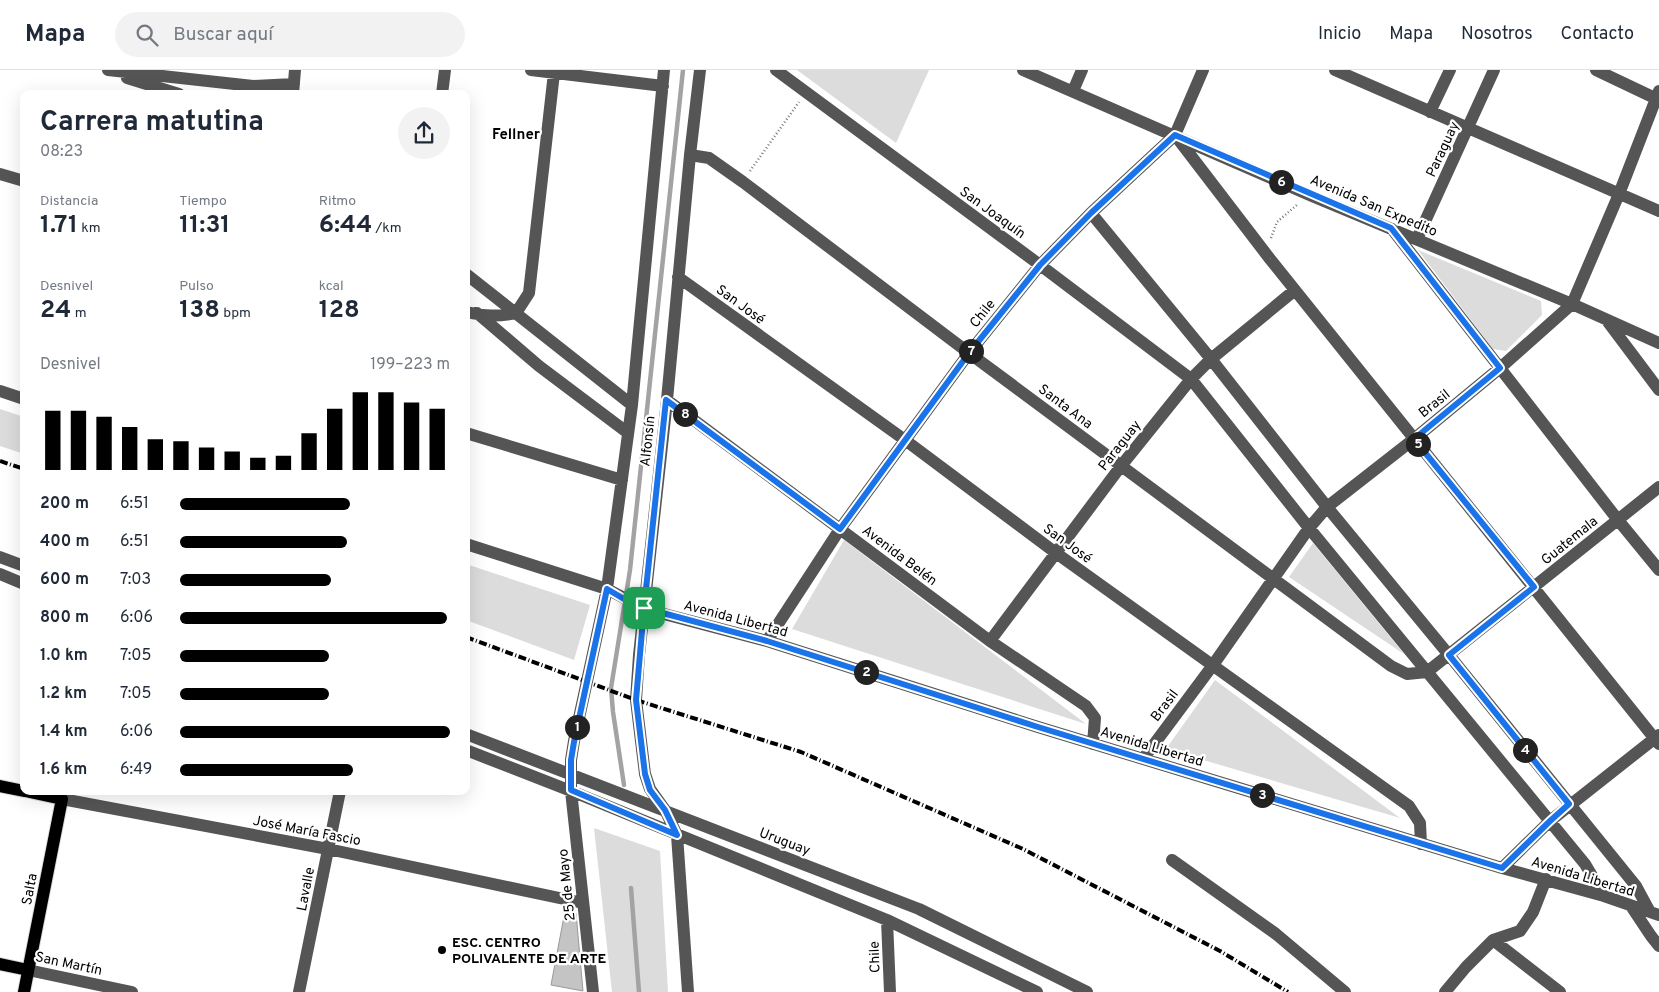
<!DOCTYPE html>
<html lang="es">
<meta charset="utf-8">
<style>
:root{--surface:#fff;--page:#f2f2f3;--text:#1f2937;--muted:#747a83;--line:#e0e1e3;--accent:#000}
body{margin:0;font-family:Overpass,sans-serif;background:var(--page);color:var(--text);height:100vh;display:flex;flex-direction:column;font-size:19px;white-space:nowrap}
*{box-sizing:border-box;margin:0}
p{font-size:16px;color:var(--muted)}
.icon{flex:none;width:28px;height:28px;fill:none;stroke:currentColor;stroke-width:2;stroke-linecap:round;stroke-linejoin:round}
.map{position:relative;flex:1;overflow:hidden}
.details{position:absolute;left:20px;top:20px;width:450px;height:705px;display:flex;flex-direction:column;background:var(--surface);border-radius:10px;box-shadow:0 5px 20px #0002}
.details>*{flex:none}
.pin{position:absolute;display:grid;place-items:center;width:42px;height:42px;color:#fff;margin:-21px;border-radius:10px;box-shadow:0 2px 8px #0006}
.km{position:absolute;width:25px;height:25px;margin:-12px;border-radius:50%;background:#222;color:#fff;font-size:14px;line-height:25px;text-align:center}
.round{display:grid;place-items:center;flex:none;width:52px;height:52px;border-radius:26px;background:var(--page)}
.summary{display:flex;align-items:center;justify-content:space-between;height:85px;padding:0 20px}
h1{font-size:28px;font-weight:700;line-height:38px}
.stats{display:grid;grid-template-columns:repeat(3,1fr);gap:8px;height:85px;padding:5px 20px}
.stats div{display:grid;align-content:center}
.stats b{font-size:25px;font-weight:700}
.stats small{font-size:14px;font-weight:400}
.stats p{font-size:14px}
.chart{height:140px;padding:10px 20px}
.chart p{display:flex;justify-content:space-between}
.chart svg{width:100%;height:90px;margin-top:5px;stroke:var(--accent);stroke-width:6}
ul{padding:0 20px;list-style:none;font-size:16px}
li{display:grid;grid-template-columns:80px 60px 1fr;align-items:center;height:38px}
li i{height:12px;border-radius:6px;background:var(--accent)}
header{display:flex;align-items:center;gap:30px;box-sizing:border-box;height:70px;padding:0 25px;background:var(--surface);border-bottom:1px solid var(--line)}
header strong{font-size:24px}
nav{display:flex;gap:28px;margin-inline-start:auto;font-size:18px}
.search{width:350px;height:45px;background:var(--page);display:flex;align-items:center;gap:12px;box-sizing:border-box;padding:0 18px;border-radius:28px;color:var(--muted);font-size:19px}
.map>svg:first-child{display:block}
.green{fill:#dcdcdc}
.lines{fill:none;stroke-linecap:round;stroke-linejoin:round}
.stream{stroke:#a3a3a3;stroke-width:4.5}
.building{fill:#c4c4c4;stroke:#999}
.major-casing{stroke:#dbdbdb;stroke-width:14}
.path{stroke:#777;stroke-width:2.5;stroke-dasharray:1 2.5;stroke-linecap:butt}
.minor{stroke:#555;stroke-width:12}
.major{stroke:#000;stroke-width:12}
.rail{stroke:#000;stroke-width:4;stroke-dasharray:8 2.5 1 2.5;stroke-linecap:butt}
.route-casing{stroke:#fff;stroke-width:10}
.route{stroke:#1a73e8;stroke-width:6}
.poi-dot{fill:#000;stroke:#fff;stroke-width:2}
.labels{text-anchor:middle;stroke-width:4.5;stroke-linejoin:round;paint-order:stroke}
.street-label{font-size:14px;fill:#000;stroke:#fff}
.poi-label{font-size:14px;font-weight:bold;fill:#000;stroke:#fff;text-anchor:start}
.neighbourhood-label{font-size:15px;font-weight:bold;fill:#000;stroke:#fff}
</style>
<header>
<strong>Mapa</strong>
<div class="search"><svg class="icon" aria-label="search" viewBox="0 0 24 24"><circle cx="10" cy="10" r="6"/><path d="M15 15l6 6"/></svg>Buscar aquí</div>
<nav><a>Inicio</a><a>Mapa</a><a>Nosotros</a><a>Contacto</a></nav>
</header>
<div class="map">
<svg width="1659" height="922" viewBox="0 0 1659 922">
<rect width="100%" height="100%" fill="#fff"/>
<path class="green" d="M 797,0 L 929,0 L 896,73 Z
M 1418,180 L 1541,231 L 1542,245 L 1506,281 L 1493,279 Z
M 0,339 L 24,347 L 24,384 L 0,376 Z
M 844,470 L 1086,654 L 792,559 Z
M 1313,473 L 1404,584 L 1289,507 Z
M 466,494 L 590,535 L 574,590 L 466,550 Z
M 1215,610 L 1400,748 L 1166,679 Z
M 594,758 L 660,781 L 668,922 L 612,922 Z"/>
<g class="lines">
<path class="stream" d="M 624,715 L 613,642 L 611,618 L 630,500 L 683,0
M 631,818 L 639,922"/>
</g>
<path class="building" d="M 565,841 L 576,843 L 583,921 L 551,915 Z"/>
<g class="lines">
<defs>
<path id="major" d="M 0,716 L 24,721
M 0,894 L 28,900
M 24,922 L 62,729 L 25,721"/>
</defs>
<use href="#major" class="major-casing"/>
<path class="path" d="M 750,101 L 799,32
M 1271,168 L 1277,152 L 1298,134"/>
<path class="minor" d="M 108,0 L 253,16 L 294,14
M 531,0 L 663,16
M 776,0 L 1040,195 L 1191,309 L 1309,458 L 1585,794 L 1604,826
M 1023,0 L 1312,126 L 1572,234 L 1659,273
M 1335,0 L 1659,141
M 1596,0 L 1659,30
M 127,8 L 179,24
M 1073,21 L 1082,0
M 293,24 L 295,0
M 442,24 L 445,0
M 1430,42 L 1450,0
M 1175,65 L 1270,189 L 1659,674
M 690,85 L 709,88 L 743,112 L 969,283 L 1391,596 L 1407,604 L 1427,602 L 1659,417
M 0,104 L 24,111
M 1091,143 L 1211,289 L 1327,437 L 1449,585 L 1636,816 L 1650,842
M 1392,159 L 1618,450 L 1659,500
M 1417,169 L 1494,0
M 466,204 L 632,335
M 678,207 L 905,370 L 1056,483 L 1409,736 L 1420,753 L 1421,774
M 466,242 C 485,246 497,247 516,243 L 529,223 L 554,3
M 477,243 L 539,296 L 628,363
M 1608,252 L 1659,320
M 0,321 L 24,329
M 667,330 L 990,571 L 1086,636 L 1095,648 L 1093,674
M 466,363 L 622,410
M 466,474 L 607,519 L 645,539 L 767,571 L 1038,657 L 1502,798 L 1604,826 L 1659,845
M 0,487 L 24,496
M 0,504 L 24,514
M 767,571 L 840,459 L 969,283 L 1040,195 L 1091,143 L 1175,65 L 1203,0
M 990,571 L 1121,396 L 1191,309 L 1211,289 L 1295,220
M 466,664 L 919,839 L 1087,922
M 466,680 L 571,721 L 887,850 L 1037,922
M 1143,689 L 1213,595 L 1309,458 L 1327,437 L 1414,369 L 1500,298 L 1572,234 L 1619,124 L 1659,21
M 64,721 L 62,729 L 328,779 L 583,833
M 1172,790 L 1276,864 L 1345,922
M 1502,798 L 1550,751 L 1659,665
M 1546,809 L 1533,842 L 1520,861 L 1493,870 L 1560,922
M 1631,836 L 1651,866 L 1659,876
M 887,850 L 890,922
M 28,900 L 132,922
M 299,922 L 340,721
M 593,922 L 571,721 L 571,690 L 574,671 L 607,519 L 632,335 L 664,0
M 688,922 L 677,765 L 665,740 L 650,719 L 645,704 L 636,630 L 639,585 L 667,330 L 690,85 L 700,0
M 1445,922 L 1466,897 L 1493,870"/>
<use href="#major" class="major"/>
<path class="rail" d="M 0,391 L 24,399
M 466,567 L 636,630 L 801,682 L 1023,779 L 1220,881 L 1288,922"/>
</g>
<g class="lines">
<defs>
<path id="route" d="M 644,538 L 636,630 L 645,704 L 650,720 L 665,740 L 677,765 L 571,720 L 571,690 L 574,672 L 607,519 L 636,536 L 644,538 L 767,571 L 1038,657 L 1502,798 L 1550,751 L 1569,734 L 1449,585 L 1534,517 L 1414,369 L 1500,298 L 1391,158 L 1175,65 L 1091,143 L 1040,195 L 969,283 L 840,459 L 666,330 L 644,538"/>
</defs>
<use href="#route" class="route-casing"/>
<use href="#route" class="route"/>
</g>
<circle class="poi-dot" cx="442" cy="880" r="5"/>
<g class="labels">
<g class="street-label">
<text transform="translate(1442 79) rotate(-65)" y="5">Paraguay</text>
<text transform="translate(1374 135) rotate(23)" y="5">Avenida San Expedito</text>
<text transform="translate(993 142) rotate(36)" y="5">San Joaquín</text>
<text transform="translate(741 234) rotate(36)" y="5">San José</text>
<text transform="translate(982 243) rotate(-51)" y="5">Chile</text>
<text transform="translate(1434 333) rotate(-39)" y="5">Brasil</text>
<text transform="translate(1066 336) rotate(37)" y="5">Santa Ana</text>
<text transform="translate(647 371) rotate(-84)" y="5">Alfonsín</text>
<text transform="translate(1119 375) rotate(-52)" y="5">Paraguay</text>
<text transform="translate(1569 470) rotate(-39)" y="5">Guatemala</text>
<text transform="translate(1068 473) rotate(36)" y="5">San José</text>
<text transform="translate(900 485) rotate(37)" y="5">Avenida Belén</text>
<text transform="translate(736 548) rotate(15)" y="5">Avenida Libertad</text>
<text transform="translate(1164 635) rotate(-53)" y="5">Brasil</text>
<text transform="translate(1152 676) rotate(17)" y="5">Avenida Libertad</text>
<text transform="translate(307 760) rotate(11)" y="5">José María Fascio</text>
<text transform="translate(785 771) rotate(21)" y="5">Uruguay</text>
<text transform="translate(1583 806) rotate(17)" y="5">Avenida Libertad</text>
<text transform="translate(566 815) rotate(-96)" y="5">25 de Mayo</text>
<text transform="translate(29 819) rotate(-79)" y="5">Salta</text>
<text transform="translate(305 819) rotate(-79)" y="5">Lavalle</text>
<text transform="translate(874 887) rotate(-92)" y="5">Chile</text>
<text transform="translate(69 893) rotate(12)" y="5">San Martín</text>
</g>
<g class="poi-label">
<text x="452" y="877">ESC. CENTRO<tspan x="452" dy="16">POLIVALENTE DE ARTE</tspan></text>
</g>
<g class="neighbourhood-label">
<text x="516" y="69">Fellner</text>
</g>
</g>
</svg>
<div class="pin" style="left:644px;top:538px;background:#1e9e55"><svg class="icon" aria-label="arrive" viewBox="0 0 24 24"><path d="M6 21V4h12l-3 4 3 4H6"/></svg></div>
<b class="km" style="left:577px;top:657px">1</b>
<b class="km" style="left:866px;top:602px">2</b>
<b class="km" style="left:1262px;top:725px">3</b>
<b class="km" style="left:1525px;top:680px">4</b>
<b class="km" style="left:1418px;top:374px">5</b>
<b class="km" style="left:1281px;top:112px">6</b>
<b class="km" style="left:971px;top:281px">7</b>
<b class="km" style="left:685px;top:344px">8</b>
<section class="details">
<div class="summary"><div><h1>Carrera matutina</h1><p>08:23</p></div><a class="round"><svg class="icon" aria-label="share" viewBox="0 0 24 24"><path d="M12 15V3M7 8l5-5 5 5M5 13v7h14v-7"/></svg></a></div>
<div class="stats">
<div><p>Distancia</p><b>1.71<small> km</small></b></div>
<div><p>Tiempo</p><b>11:31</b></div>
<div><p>Ritmo</p><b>6:44<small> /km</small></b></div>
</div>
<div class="stats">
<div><p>Desnivel</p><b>24<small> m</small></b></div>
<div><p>Pulso</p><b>138<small> bpm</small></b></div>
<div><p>kcal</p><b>128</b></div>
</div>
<div class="chart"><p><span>Desnivel</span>199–223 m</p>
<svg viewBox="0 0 160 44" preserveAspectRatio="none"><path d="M5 44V15M15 44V15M25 44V18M35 44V23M45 44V29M55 44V30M65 44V33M75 44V35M85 44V38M95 44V37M105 44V26M115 44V14M125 44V6M135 44V6M145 44V11M155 44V14"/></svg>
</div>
<ul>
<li><b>200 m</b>6:51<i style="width:63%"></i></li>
<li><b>400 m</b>6:51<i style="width:62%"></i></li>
<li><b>600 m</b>7:03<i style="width:56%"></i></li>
<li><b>800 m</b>6:06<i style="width:99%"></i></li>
<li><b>1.0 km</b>7:05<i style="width:55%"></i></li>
<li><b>1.2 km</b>7:05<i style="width:55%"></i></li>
<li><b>1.4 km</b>6:06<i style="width:100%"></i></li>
<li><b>1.6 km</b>6:49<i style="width:64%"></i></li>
</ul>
</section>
</div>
